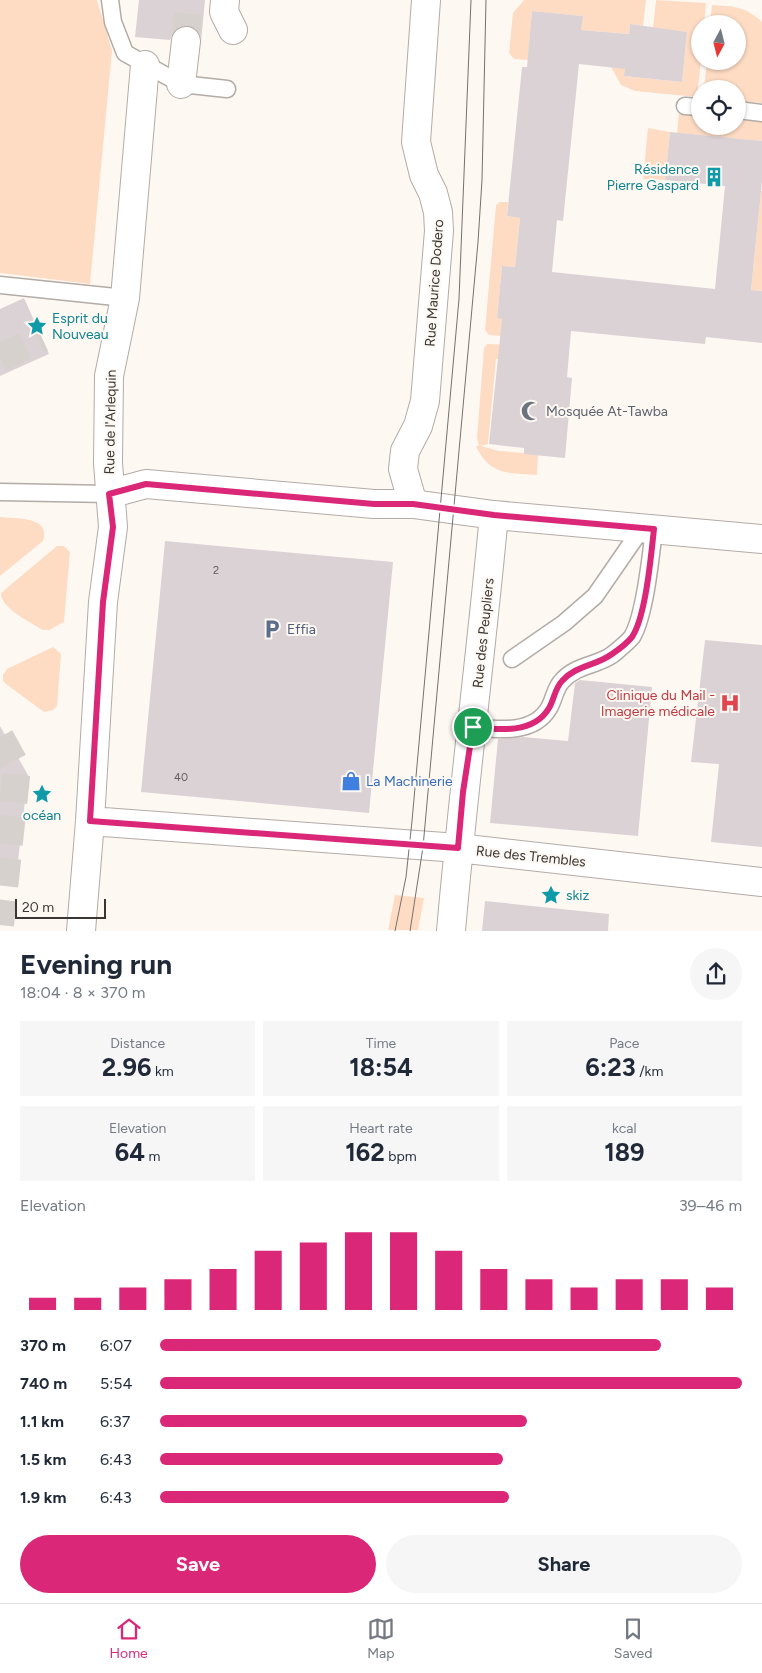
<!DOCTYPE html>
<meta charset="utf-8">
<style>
:root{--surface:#fff;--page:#f6f6f7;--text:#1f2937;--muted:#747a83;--line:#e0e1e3;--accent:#db2777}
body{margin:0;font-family:Figtree,sans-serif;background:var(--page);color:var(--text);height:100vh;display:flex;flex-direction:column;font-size:19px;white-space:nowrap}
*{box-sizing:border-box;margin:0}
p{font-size:16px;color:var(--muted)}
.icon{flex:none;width:28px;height:28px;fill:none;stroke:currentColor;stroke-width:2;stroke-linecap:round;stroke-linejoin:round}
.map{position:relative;height:931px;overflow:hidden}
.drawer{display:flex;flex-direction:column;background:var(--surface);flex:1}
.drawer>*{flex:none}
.needle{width:32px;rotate:187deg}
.controls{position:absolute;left:691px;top:15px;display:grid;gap:10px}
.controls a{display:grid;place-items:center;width:55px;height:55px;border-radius:50%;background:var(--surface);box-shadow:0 1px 4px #0004;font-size:25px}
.scale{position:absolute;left:15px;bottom:12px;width:91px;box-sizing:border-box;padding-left:5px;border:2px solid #393633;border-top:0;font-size:14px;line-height:18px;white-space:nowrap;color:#393633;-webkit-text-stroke:4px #fef8f3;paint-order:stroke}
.pin{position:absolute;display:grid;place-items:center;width:42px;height:42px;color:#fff;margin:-21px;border:2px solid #fff;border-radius:50%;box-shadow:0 1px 5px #0007}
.round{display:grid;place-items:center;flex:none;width:52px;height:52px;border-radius:26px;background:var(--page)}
.head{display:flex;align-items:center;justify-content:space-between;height:85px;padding:0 20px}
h1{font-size:28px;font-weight:700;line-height:38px}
.figures{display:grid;grid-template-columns:repeat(3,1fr);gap:8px;height:85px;padding:5px 20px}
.figures div{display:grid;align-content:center;border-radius:0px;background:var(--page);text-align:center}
.figures b{font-size:25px;font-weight:700}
.figures small{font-size:14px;font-weight:400}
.figures p{font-size:14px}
.chart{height:140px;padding:10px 20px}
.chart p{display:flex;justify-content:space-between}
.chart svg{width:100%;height:90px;margin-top:5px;stroke:var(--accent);stroke-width:6}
.action{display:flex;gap:10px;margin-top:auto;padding:10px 20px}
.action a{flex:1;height:58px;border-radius:30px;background:var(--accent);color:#fff;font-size:20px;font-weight:700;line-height:58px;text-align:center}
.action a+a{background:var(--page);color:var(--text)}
ul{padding:0 20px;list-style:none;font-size:16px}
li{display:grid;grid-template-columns:80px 60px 1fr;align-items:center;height:38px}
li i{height:12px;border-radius:6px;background:var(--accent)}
.menu{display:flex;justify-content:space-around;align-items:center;height:70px;border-top:1px solid var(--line);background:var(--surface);font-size:14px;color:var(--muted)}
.menu a{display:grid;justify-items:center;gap:2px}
.menu .on{color:var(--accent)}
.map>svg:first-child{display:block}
.green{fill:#fedcc4}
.building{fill:#dbd2d6}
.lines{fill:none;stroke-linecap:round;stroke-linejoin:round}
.street-tunnel{stroke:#d7d1cd;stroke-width:28;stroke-dasharray:28 14;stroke-linecap:butt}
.lane-casing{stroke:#b3aba6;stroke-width:19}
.street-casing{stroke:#b3aba6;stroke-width:30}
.lane{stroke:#fff;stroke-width:16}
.street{stroke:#fff;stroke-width:28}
.tram{stroke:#75716d;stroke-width:1}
.route-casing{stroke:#fff;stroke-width:10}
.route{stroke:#db2777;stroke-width:6}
.labels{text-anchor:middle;stroke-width:4;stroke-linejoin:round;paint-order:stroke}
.number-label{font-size:11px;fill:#625d5c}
.culture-label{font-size:14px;fill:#0d838f;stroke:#fef8f3;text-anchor:start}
.street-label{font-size:14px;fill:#393633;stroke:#fef8f3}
.worship-label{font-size:14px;fill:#5b616d;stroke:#fef8f3;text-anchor:start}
.service-label{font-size:14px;fill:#4e5e75;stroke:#fef8f3;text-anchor:start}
.health-label{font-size:14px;fill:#be3a42;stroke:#fef8f3;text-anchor:end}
.shop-label{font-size:14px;fill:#366cbe;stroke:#fef8f3;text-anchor:start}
</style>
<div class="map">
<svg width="762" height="931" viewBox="0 0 762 931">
<rect width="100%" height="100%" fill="#fef8f3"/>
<path class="green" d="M 0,0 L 97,0 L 112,51 L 90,284 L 0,273 Z
M 524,0 L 646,0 L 643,26 L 630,24 L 629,34 L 581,30 L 582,16 L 532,11 L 528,60 L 514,59 L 509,53 L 513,13 Z
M 656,0 L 706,3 L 704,24 L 700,24 L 701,61 L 697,97 L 635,91 L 621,85 L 611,67 L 625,68 L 625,76 L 682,82 L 687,32 L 653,28 Z
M 712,5 C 733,6 747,7 762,22 L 762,103 L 738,101 L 738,89 L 704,89 L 707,61 L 738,61 L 738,24 L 710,24 Z
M 679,113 L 700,116 L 700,126 L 738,126 L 738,119 L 762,122 L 762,141 L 677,133 Z
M 648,128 L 670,132 L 665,180 L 643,179 Z
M 761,191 L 762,191 L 762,291 L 751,290 Z
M 500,202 L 508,202 L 507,216 L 520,218 L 515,267 L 502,266 L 497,318 L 531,322 L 524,338 L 489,335 L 485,330 L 496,205 Z
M 487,344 L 518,345 L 510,360 L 496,359 L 488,444 L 481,446 L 499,451 L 538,454 L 537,475 C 508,473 489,475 476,446 L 479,446 L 477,438 L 484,348 Z
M 0,517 C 17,519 51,516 43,541 L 0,576 Z
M 57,546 L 64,546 L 70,552 L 64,622 L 49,630 L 43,630 C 32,623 0,608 1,593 Z
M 53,647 L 61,654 L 57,706 L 53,710 L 44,712 L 6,684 L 3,681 L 3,675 L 7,669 Z
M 395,895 L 424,898 L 418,930 L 388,930 Z"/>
<path class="building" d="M 139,0 L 205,0 L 201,42 L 200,34 L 196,29 L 187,25 L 180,27 L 174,31 L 170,40 L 135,37 Z
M 532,11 L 583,16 L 581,30 L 629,34 L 630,24 L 687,32 L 682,82 L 624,76 L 625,69 L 579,64 L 563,221 L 557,220 L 552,272 L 715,289 L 725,186 L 665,180 L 670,132 L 762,141 L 762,182 L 751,290 L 762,291 L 762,343 L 706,337 L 705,344 L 571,331 L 567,377 L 572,378 L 565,458 L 524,454 L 524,448 L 489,444 L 502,319 L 497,318 L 502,266 L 515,267 L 520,218 L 507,216 L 522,67 L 527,67 Z
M 24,298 L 49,354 L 0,376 L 0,309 Z
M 165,541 L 393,562 L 369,813 L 141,792 Z
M 705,640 L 762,645 L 762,847 L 711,842 L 719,764 L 691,762 Z
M 580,680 L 652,687 L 638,836 L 490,823 L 498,739 L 523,737 L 568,741 L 575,683 Z
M 0,726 L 28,775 L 16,878 L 0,877 Z
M 485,901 L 609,914 L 608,931 L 482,931 Z"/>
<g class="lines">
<path class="street-tunnel" d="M 186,41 L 189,0
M 0,358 L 42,338
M 0,737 L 17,768 L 0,925"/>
<defs>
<path id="lane" d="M 110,0 L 113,22 L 125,53 L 181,84 L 227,89
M 685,106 L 700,107
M 738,110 L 762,113
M 0,285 L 125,298
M 0,492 L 109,494
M 512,659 L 564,623 L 595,596 L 642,528
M 473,727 C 499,730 534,734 549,708 C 554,700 555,688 562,681 C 576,665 596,666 612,655 C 618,650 627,643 632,637 C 645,616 651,555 654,529"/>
<path id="street" d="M 225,0 L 224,12 L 233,30
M 181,84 L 186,41
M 109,494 L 146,484 L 374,504 L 413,504 L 494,515 L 762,539
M 413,504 L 403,469 L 405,451 L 418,426 L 425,401 L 439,231 L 438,212 L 433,193 L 424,175 L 416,142 L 426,0
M 90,821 L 458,848 L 762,882
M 81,931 L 90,821 L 103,602 L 113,527 L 108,463 L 109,376 L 125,298 L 145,65
M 451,931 C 463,792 481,654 494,515"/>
</defs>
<use href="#lane" class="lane-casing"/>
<use href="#street" class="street-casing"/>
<use href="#lane" class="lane"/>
<use href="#street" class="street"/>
<path class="tram" d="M 395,931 L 406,877 L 412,821 L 459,299 L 471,0
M 410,931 L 423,847 L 478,242 L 482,180 L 486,0"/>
</g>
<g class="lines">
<defs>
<path id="route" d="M 146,484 L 374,504 L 413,504 L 494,515 L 654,529 C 651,555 646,616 632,637 C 627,643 618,650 612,654 C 596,666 576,665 562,681 C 555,688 554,700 549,708 C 534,734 499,730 473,727 L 463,792 L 458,848 L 90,821 L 103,602 L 113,527 L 109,494 Z"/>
</defs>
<use href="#route" class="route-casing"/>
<use href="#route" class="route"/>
</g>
<defs>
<symbol id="building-bare" viewBox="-9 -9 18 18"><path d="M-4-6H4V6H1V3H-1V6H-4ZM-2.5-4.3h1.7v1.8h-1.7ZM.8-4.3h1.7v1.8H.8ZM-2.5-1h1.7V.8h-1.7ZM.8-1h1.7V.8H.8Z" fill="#0f9aa8" stroke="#fef8f3" stroke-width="2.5" paint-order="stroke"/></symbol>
<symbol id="sight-bare" viewBox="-9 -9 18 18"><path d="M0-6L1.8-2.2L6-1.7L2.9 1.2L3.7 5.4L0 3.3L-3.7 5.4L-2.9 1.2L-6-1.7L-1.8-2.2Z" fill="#0f9aa8" stroke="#fef8f3" stroke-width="2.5" paint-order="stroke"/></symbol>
<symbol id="mosque-bare" viewBox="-9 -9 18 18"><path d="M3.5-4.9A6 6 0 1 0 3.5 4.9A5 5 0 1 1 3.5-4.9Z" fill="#6b7280" stroke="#fef8f3" stroke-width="2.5" paint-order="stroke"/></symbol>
<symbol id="parking-bare" viewBox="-9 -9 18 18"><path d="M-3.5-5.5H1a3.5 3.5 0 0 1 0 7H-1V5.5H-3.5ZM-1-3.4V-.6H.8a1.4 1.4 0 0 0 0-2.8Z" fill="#5c6f8a" stroke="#fef8f3" stroke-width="2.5" paint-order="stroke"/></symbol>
<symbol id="hospital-bare" viewBox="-9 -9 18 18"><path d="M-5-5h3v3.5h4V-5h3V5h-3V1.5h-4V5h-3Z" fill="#e0444e" stroke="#fef8f3" stroke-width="2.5" paint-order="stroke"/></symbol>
<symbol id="shop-bare" viewBox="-9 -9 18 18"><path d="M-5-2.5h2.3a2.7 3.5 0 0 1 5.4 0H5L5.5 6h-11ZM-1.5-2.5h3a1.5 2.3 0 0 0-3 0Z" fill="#3f7fe0" stroke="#fef8f3" stroke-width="2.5" paint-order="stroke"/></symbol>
</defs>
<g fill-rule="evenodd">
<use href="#building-bare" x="700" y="163" width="28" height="28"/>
<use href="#sight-bare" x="23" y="312" width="28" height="28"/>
<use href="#mosque-bare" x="517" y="397" width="28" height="28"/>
<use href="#parking-bare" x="258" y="615" width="28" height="28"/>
<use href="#hospital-bare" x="716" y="689" width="28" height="28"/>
<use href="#shop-bare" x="337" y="767" width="28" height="28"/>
<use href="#sight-bare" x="28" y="780" width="28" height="28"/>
<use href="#sight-bare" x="537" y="881" width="28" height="28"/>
</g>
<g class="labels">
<g class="number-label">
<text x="216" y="574">2</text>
<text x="181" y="781">40</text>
</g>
<g class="culture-label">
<text x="699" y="174" text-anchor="end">Résidence<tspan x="699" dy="16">Pierre Gaspard</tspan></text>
<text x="52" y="323">Esprit du<tspan x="52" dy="16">Nouveau</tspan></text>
<text x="42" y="820" text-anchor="middle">océan</text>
<text x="566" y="900">skiz</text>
</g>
<g class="street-label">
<text transform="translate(434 283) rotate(-86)" y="5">Rue Maurice Dodero</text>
<text transform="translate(110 422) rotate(-89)" y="5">Rue de l'Arlequin</text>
<text transform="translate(483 633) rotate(-84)" y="5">Rue des Peupliers</text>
<text transform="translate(531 856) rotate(6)" y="5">Rue des Trembles</text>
</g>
<g class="worship-label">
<text x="546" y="416">Mosquée At-Tawba</text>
</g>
<g class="service-label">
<text x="287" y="634">Effia</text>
</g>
<g class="health-label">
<text x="715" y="700">Clinique du Mail -<tspan x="715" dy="16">Imagerie médicale</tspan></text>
</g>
<g class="shop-label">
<text x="366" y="786">La Machinerie</text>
</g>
</g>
</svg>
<div class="controls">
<a><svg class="needle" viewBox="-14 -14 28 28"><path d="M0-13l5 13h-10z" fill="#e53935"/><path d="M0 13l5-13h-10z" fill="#747a83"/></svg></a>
<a><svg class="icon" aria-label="locate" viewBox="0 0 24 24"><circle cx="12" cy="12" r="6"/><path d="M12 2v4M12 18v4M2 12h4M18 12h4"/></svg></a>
</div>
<div class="scale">20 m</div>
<div class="pin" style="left:473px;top:727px;background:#1e9e55"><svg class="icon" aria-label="arrive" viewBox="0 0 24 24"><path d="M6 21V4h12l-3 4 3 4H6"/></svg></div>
</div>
<section class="drawer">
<div class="head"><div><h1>Evening run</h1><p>18:04 · 8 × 370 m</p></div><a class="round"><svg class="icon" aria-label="share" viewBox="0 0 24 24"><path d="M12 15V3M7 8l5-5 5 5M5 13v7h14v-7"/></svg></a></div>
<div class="figures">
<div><p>Distance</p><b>2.96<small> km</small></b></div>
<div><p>Time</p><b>18:54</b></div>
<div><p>Pace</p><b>6:23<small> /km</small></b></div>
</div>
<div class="figures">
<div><p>Elevation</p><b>64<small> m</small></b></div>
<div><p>Heart rate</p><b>162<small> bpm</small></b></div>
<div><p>kcal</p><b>189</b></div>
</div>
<div class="chart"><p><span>Elevation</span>39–46 m</p>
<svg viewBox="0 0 160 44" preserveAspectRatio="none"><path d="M5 44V38M15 44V38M25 44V33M35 44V29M45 44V24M55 44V15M65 44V11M75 44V6M85 44V6M95 44V15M105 44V24M115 44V29M125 44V33M135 44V29M145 44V29M155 44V33"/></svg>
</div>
<ul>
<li><b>370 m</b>6:07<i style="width:86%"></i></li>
<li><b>740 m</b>5:54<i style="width:100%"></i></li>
<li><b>1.1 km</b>6:37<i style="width:63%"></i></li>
<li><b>1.5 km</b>6:43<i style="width:59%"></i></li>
<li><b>1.9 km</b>6:43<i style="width:60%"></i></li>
</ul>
<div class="action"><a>Save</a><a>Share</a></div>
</section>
<nav class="menu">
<a class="on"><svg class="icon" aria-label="home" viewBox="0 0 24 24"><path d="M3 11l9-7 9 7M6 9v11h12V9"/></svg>Home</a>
<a><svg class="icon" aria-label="map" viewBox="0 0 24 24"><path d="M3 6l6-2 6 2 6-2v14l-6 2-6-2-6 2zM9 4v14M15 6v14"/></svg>Map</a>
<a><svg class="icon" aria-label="saved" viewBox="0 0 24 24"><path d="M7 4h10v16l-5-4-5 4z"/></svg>Saved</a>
</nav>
